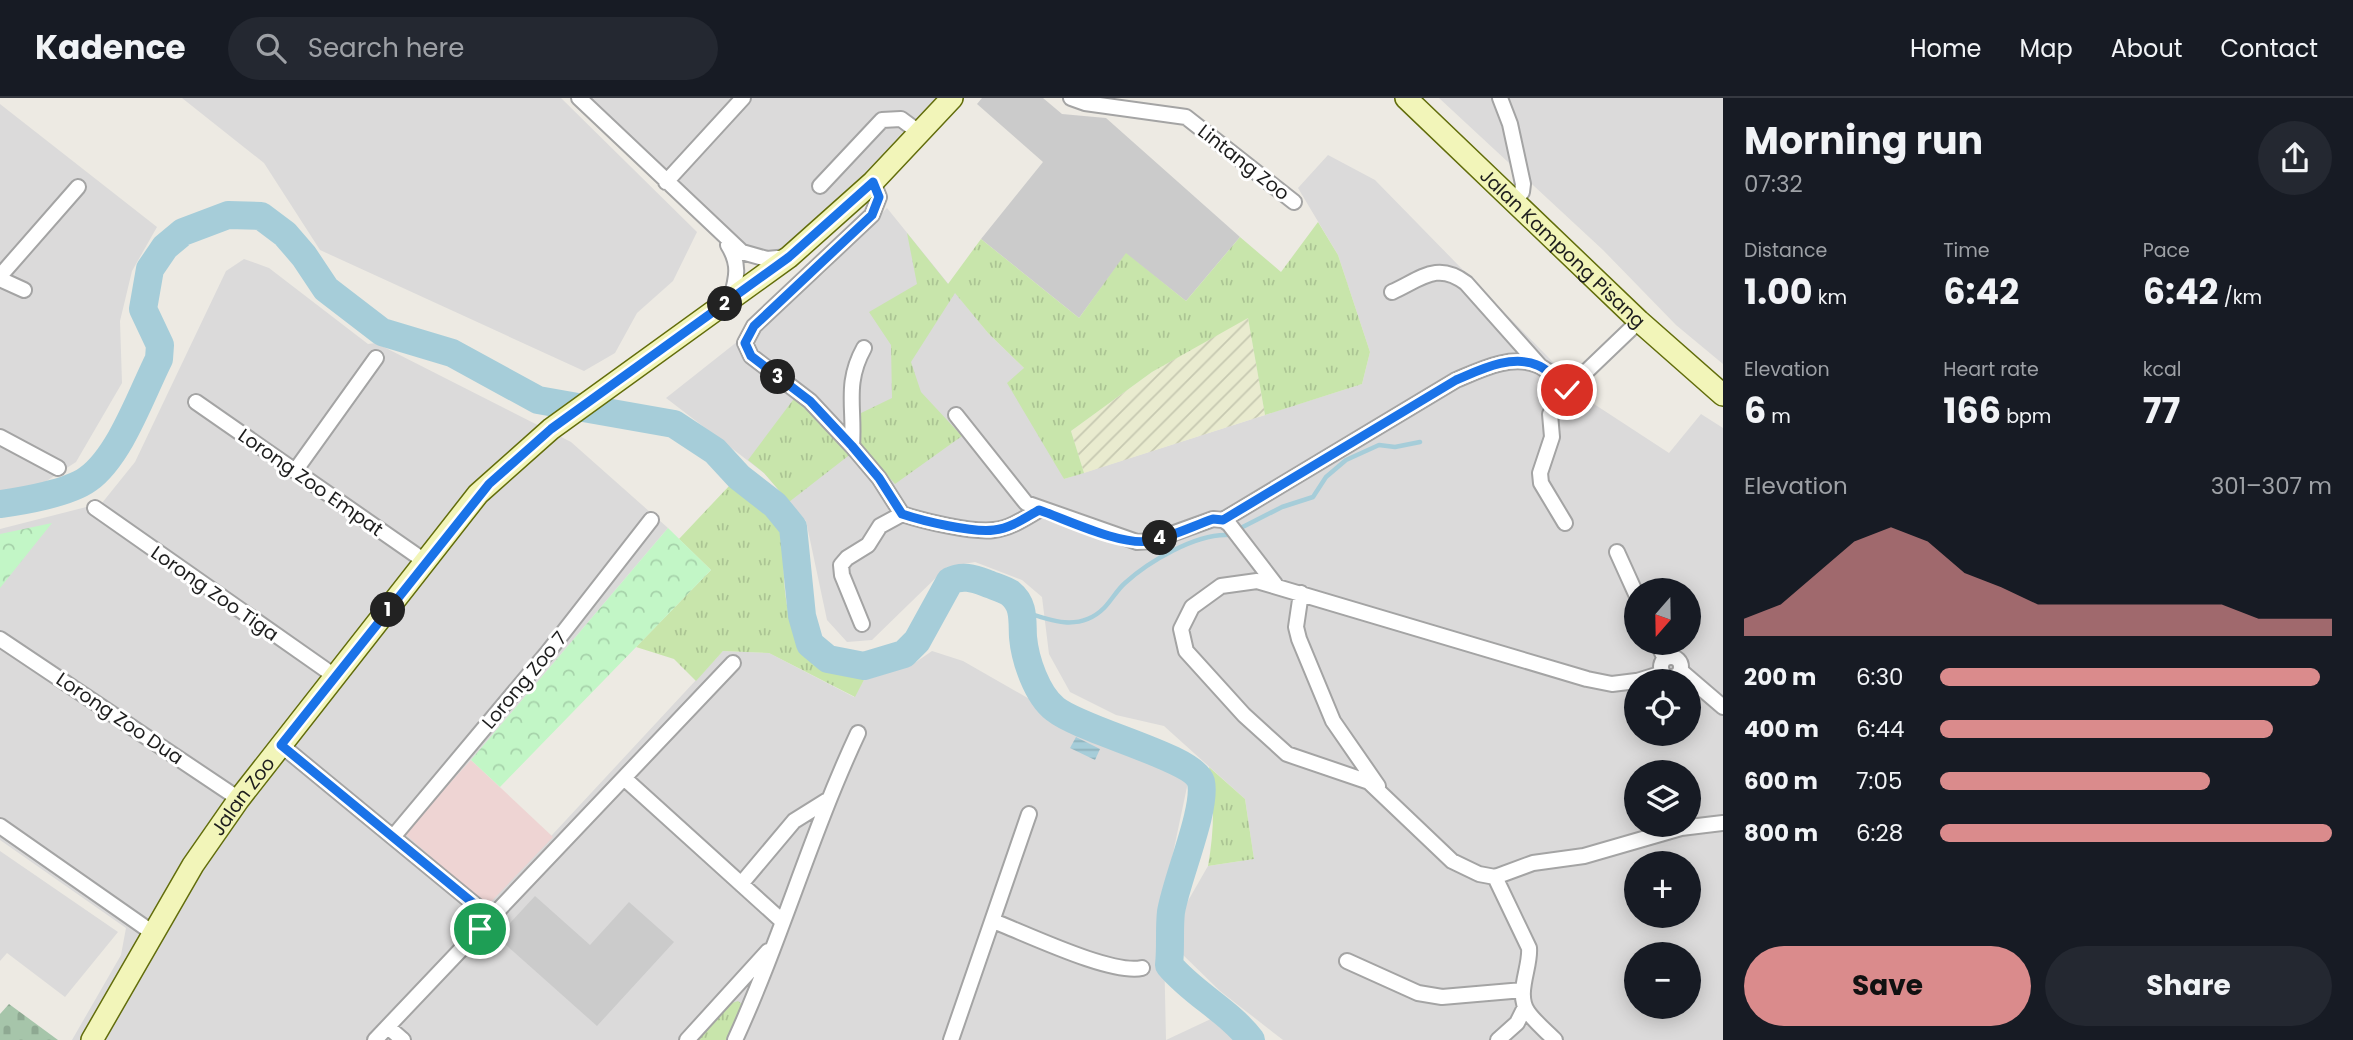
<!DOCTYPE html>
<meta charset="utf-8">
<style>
:root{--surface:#171b24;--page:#242831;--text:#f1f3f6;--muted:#9ea1a6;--line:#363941;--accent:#da8b8c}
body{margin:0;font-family:Poppins,sans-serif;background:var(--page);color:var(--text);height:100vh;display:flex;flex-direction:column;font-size:26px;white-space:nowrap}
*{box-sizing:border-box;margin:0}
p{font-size:23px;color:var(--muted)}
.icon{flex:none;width:38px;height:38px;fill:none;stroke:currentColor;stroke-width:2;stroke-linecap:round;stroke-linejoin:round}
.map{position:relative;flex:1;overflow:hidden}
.details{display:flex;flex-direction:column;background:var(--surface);width:630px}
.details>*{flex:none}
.needle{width:46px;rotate:200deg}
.fabs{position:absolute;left:1624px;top:480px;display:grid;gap:14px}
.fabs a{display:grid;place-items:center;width:77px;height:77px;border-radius:50%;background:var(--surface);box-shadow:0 4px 18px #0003;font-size:35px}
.pin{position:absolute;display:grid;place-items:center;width:60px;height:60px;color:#fff;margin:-30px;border:4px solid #fff;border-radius:50%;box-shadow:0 2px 7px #0007}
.km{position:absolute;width:35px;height:35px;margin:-18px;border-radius:50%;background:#222;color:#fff;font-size:19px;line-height:35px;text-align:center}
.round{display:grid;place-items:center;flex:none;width:74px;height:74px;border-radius:37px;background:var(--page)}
.head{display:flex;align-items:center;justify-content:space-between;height:119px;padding:0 21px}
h1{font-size:38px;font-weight:700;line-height:52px}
.metrics{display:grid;grid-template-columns:repeat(3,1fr);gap:10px;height:119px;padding:7px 21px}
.metrics div{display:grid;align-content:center}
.metrics b{font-size:35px;font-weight:700}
.metrics small{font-size:19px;font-weight:400}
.metrics p{font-size:19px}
.chart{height:196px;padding:14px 21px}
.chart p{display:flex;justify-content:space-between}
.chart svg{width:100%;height:126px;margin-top:7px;fill:var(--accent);opacity:.7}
.action{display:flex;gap:14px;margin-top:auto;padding:14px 21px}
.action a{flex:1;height:80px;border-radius:42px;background:var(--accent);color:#111;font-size:28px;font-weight:700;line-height:80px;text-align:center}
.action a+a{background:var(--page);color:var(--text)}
ul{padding:0 21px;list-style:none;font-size:23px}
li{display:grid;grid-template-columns:112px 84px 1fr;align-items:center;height:52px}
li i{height:18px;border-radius:9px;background:var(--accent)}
header{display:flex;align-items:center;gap:42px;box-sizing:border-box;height:98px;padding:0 35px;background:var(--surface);border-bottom:2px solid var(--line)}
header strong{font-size:33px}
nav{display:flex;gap:38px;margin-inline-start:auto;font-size:24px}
.search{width:490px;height:63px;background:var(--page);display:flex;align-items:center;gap:18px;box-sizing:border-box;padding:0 24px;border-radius:38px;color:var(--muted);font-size:26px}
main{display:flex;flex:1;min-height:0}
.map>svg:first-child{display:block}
.residential{fill:#dbdada;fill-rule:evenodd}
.commercial{fill:#eed4d3}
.religious{fill:#cbcbcb}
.farmland{fill:url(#farmland-furrows)}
.grass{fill:url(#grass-tufts)}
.cemetery{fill:url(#cemetery-stones)}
.park{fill:url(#park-crowns)}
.water{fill:url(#water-rules)}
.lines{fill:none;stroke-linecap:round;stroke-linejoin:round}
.stream{stroke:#a6cdd9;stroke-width:4.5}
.river{stroke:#a6cdd9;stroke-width:28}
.street-casing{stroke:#a4a4a4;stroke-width:18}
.secondary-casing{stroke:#626d0b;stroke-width:24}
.street{stroke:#fff;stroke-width:14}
.secondary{stroke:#f2f5b9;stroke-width:21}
.route-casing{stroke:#fff;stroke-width:14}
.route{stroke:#1a73e8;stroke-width:9}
.labels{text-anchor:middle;stroke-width:6;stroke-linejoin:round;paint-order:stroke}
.street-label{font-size:19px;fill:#1d1d1d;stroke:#fff}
</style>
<header>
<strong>Kadence</strong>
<div class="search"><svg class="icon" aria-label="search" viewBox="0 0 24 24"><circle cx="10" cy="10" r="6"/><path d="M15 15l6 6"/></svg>Search here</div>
<nav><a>Home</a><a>Map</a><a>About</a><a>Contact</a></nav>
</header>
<main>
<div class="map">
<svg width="1723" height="942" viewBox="0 0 1723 942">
<defs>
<pattern id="farmland-furrows" width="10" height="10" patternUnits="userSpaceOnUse" patternTransform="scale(1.75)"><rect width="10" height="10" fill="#e9ebcf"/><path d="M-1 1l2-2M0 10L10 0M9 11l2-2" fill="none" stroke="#c7c9b1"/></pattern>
<pattern id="grass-tufts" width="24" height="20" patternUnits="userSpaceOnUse" patternTransform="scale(1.75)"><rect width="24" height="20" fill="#c8e5ab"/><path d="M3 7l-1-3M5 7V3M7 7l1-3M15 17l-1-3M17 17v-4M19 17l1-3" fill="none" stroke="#abc493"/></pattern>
<pattern id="cemetery-stones" width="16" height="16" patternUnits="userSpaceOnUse" patternTransform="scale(1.75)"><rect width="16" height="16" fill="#a6c5aa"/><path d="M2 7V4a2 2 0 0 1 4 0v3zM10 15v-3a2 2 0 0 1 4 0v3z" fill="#8ea992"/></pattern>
<pattern id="park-crowns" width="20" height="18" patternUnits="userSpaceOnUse" patternTransform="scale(1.75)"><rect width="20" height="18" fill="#c2f6c6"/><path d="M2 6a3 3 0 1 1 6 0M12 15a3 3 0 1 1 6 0" fill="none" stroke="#a6d2aa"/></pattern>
<pattern id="water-rules" width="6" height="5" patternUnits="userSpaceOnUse" patternTransform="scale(1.75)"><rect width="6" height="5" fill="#a6cdd9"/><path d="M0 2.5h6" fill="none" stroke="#8eb0ba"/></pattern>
</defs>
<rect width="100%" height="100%" fill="#edeae3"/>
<path class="residential" d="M 182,0 L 561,0 L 697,134 L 673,183 L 637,215 L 615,255 L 584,273 L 320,152 L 264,65 Z
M 579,0 L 952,0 L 789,159 L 742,154 Z
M 1439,0 L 1723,0 L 1723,266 L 1676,227 L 1603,152 Z
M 0,6 L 157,129 L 132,173 L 120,223 L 122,285 L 76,364 L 31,393 L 0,396 Z
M 1328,57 L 1375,82 L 1594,306 L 1669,355 L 1701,316 L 1723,330 L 1723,942 L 1283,942 L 1220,893 L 1181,855 L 1185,808 L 1208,768 L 1254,761 L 1245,701 L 1164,628 L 1116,617 L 1070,594 L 1049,556 L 1042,499 L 1022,482 L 975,464 L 947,469 L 872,542 L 847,544 L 827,522 L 806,423 L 764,375 L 666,300 L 824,175 L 887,110 L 988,235 L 1024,270 L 1064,381 L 1362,286 L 1370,254 L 1338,157 L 1298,90 ZM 1636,492 L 1689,492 L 1689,544 L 1636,544 ZM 1636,583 L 1689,583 L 1689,635 L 1636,635 ZM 1636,674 L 1689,674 L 1689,726 L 1636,726 ZM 1636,765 L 1689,765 L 1689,817 L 1636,817 ZM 1636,856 L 1689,856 L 1689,908 L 1636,908 Z
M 244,161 L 269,170 L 368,246 L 376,245 L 571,344 L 668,430 L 471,662 L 405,735 L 487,807 L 723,553 L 769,555 L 854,599 L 867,576 L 916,564 L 932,553 L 963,563 L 1110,647 L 1181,674 L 1188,684 L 1163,803 L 1166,942 L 72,942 L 121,857 L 126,830 L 0,742 L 0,431 L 102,405 L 135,364 L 226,173 Z
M 0,753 L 118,834 L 65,899 L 7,855 L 0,863 Z
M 1213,920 L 1233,932 L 1242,942 L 1166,942 Z"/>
<path class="commercial" d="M 471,662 L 553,739 L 487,808 L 404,735 Z"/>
<path class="religious" d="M 982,0 L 1043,0 L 1062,16 L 1106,20 L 1240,139 L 1186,203 L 1126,156 L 1079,220 L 981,141 L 1043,64 L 977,6 Z
M 535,798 L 590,847 L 629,804 L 674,844 L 597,928 L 497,839 Z"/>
<path class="farmland" d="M 1248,219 L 1265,317 L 1084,375 L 1071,333 L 1152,274 Z"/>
<path class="grass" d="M 1318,124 L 1338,157 L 1370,254 L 1362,286 L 1265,317 L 1248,220 L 1152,274 L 1071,333 L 1084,375 L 1064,381 L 1007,285 L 1024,270 L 988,235 L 955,195 L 911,264 L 921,294 L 962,338 L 895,386 L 861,348 L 789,404 L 764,375 L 748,362 L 796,298 L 833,334 L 861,315 L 892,300 L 891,247 L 869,214 L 917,186 L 907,135 L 948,186 L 981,141 L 1079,220 L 1126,155 L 1186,203 L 1240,139 L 1281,174 Z
M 730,387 L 777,423 L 785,433 C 782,470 781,536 815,562 C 830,573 849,574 867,576 L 855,599 L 769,555 L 723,553 L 696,583 L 674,561 L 636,549 L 711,472 L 679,441 Z
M 1209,669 L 1245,701 L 1254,761 L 1208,768 C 1214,734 1215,703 1209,669 Z
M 738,903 L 744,908 L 728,942 L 696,942 L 732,905 Z"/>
<path class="cemetery" d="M 9,906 L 58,942 L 0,942 L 0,916 Z"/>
<path class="park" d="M 52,425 L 0,490 L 0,436 Z
M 668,430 L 711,472 L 500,689 L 471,662 Z"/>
<path class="water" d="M 1076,639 L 1100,651 L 1095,662 L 1070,650 Z"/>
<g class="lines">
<path class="stream" d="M 1023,513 C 1050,523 1080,534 1104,510 C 1111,503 1117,492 1125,485 C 1148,464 1195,436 1227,437 L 1282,409 L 1313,399 L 1326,379 L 1346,362 L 1379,347 L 1395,349 L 1420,344"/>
<path class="river" d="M 0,406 C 23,403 69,395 88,381 C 120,358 141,297 159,261 L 160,247 L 143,211 L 150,171 L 165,149 L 183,134 L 228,117 L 261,118 L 285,136 L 304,158 L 326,191 L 382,234 L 452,255 L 538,302 L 674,326 L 715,353 L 739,379 L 775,407 L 793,429 L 802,518 L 810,546 L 828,561 L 864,568 L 904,556 L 917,543 L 950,483 C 962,477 973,480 986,485 C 993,488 1004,491 1010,495 C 1025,507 1022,523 1023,539 C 1025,562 1037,597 1055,611 C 1082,633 1194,659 1201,684 C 1207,711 1176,782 1171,814 C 1169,831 1171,849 1169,867 C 1193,896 1228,912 1251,942"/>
<defs>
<path id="street" d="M 579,0 L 742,154 L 767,161 L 788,159
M 1071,0 L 1085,5 L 1186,19 L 1294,104
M 1500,0 L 1510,26 L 1523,86 L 1522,94 L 1514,103
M 666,84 L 743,0
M 820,88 L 882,22 L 901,21 L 920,35
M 728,147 C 740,166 737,179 731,200
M 0,178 L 78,89
M 0,181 L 24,192
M 1392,194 C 1421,181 1437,163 1466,185 L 1539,267
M 196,304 L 426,464
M 956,317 L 1026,405 L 1137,444 L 1152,443 L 1213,421 L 1223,422 L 1456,282 C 1480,272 1511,256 1537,267 C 1548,271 1559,284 1567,292
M 0,339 L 58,370
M 852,348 C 855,310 844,286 864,250
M 295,373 L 376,260
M 95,410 L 336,579
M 902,416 C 923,423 973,435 994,432 C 1011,430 1025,420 1039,412
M 1223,422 L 1229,426 L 1275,486
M 1565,425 L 1541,385 L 1540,375 L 1552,339 L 1550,316 L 1567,292 L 1639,223
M 1617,454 L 1636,496
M 1301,495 L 1296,529 L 1299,541 L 1333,623 L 1378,688
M 862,526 L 842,477 L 841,467 L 847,460 L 868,447 L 880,428 L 902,416 L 879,380 L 852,348 L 810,303 L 751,258 L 745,245 L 754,228 L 872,117 L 879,99 L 873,84
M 0,541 L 239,701
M 1657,544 L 1665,561
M1661 569a10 10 0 1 1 20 0a10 10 0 1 1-20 0Z
M 1681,573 L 1723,609
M 1636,583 L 1612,586 L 1587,581 L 1257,483 L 1221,488 L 1192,509 L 1181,531 L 1186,553 L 1244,617 L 1287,656 L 1369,684 L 1452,763 L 1479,776 L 1495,779 L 1533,765 L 1584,758 L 1681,730 L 1723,725
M 1637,583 L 1663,575
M 281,647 L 490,819
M 624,680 L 782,823
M 0,728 L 153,835
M 393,739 L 548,554 L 651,422
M 1495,779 L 1529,850 C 1531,869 1515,896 1528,914 C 1535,924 1546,933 1555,942
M 741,786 L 794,723 L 826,703
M 993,823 C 1025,835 1111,877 1142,870
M 1347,863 L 1418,895 L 1442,899 L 1523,892
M 388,929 L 403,942
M 375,942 L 733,565
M 687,942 L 768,853
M 735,942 C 781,842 811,735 858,635
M 951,942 L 1029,716
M 1498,942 L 1517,925 L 1525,909"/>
<g id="secondary">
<path id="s1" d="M 1406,0 L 1639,223 L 1723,297"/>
<path id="s2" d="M 92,942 L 193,767 L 239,701 L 478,396 L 551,331 L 789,159 L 873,84 L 952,0"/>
</g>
</defs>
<use href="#street" class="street-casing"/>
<use href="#secondary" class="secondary-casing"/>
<use href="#street" class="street"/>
<use href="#secondary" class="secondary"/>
</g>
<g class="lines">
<defs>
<path id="route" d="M 480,831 L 490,819 L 281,647 L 489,386 L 551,331 L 789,159 L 873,84 L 879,99 L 872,117 L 754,228 L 745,245 L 751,258 L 810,303 L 852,348 L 879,380 L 902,416 C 923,423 973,435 994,432 C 1011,430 1025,420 1039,412 C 1068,422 1121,448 1150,443 C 1171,439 1193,428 1213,421 L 1223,422 L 1456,282 C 1480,272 1511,256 1537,267 C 1548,271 1559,284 1567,292"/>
</defs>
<use href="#route" class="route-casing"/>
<use href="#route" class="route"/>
</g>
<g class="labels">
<g class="street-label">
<text transform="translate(1244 64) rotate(38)" y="7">Lintang Zoo</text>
<text dy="7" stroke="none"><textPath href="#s1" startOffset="217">Jalan Kampong Pisang</textPath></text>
<text transform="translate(311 384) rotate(35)" y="7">Lorong Zoo Empat</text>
<text transform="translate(215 495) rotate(35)" y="7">Lorong Zoo Tiga</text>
<text transform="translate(524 582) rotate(-50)" y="7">Lorong Zoo 7</text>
<text transform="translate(120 620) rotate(34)" y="7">Lorong Zoo Dua</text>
<text dy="7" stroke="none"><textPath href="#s2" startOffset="287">Jalan Zoo</textPath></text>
</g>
</g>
</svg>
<div class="fabs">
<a><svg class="needle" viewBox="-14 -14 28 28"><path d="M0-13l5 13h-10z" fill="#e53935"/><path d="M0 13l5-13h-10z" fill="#9ea1a6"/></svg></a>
<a><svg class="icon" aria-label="locate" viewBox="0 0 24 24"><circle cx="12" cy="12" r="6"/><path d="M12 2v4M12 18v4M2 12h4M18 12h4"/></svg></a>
<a><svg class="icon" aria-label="layers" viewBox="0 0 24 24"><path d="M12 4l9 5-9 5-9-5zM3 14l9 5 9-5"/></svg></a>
<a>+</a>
<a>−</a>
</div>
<div class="pin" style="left:480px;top:831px;background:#1e9e55"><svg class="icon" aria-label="arrive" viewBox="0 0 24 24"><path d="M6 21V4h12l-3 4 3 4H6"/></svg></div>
<div class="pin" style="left:1567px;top:292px;background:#d93025"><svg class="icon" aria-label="check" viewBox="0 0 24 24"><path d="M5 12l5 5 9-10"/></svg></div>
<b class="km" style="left:388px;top:512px">1</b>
<b class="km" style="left:725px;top:206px">2</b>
<b class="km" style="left:778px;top:279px">3</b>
<b class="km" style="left:1160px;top:440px">4</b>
</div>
<section class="details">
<div class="head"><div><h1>Morning run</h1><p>07:32</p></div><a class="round"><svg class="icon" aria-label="share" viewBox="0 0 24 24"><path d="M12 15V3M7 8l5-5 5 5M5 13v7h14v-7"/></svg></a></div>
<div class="metrics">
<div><p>Distance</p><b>1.00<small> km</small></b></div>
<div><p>Time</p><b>6:42</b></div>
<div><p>Pace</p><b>6:42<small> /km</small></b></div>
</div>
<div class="metrics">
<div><p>Elevation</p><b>6<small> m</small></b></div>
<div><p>Heart rate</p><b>166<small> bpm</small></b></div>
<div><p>kcal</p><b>77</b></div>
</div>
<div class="chart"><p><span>Elevation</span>301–307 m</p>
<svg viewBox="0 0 160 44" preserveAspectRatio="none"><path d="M0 44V38L10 33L20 22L30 11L40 6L50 11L60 22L70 27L80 33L90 33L100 33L110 33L120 33L130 33L140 38L150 38L160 38V44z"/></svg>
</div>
<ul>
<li><b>200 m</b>6:30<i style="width:97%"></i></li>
<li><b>400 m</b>6:44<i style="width:85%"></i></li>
<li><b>600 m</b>7:05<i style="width:69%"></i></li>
<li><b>800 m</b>6:28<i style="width:100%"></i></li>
</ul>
<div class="action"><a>Save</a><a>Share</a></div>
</section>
</main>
